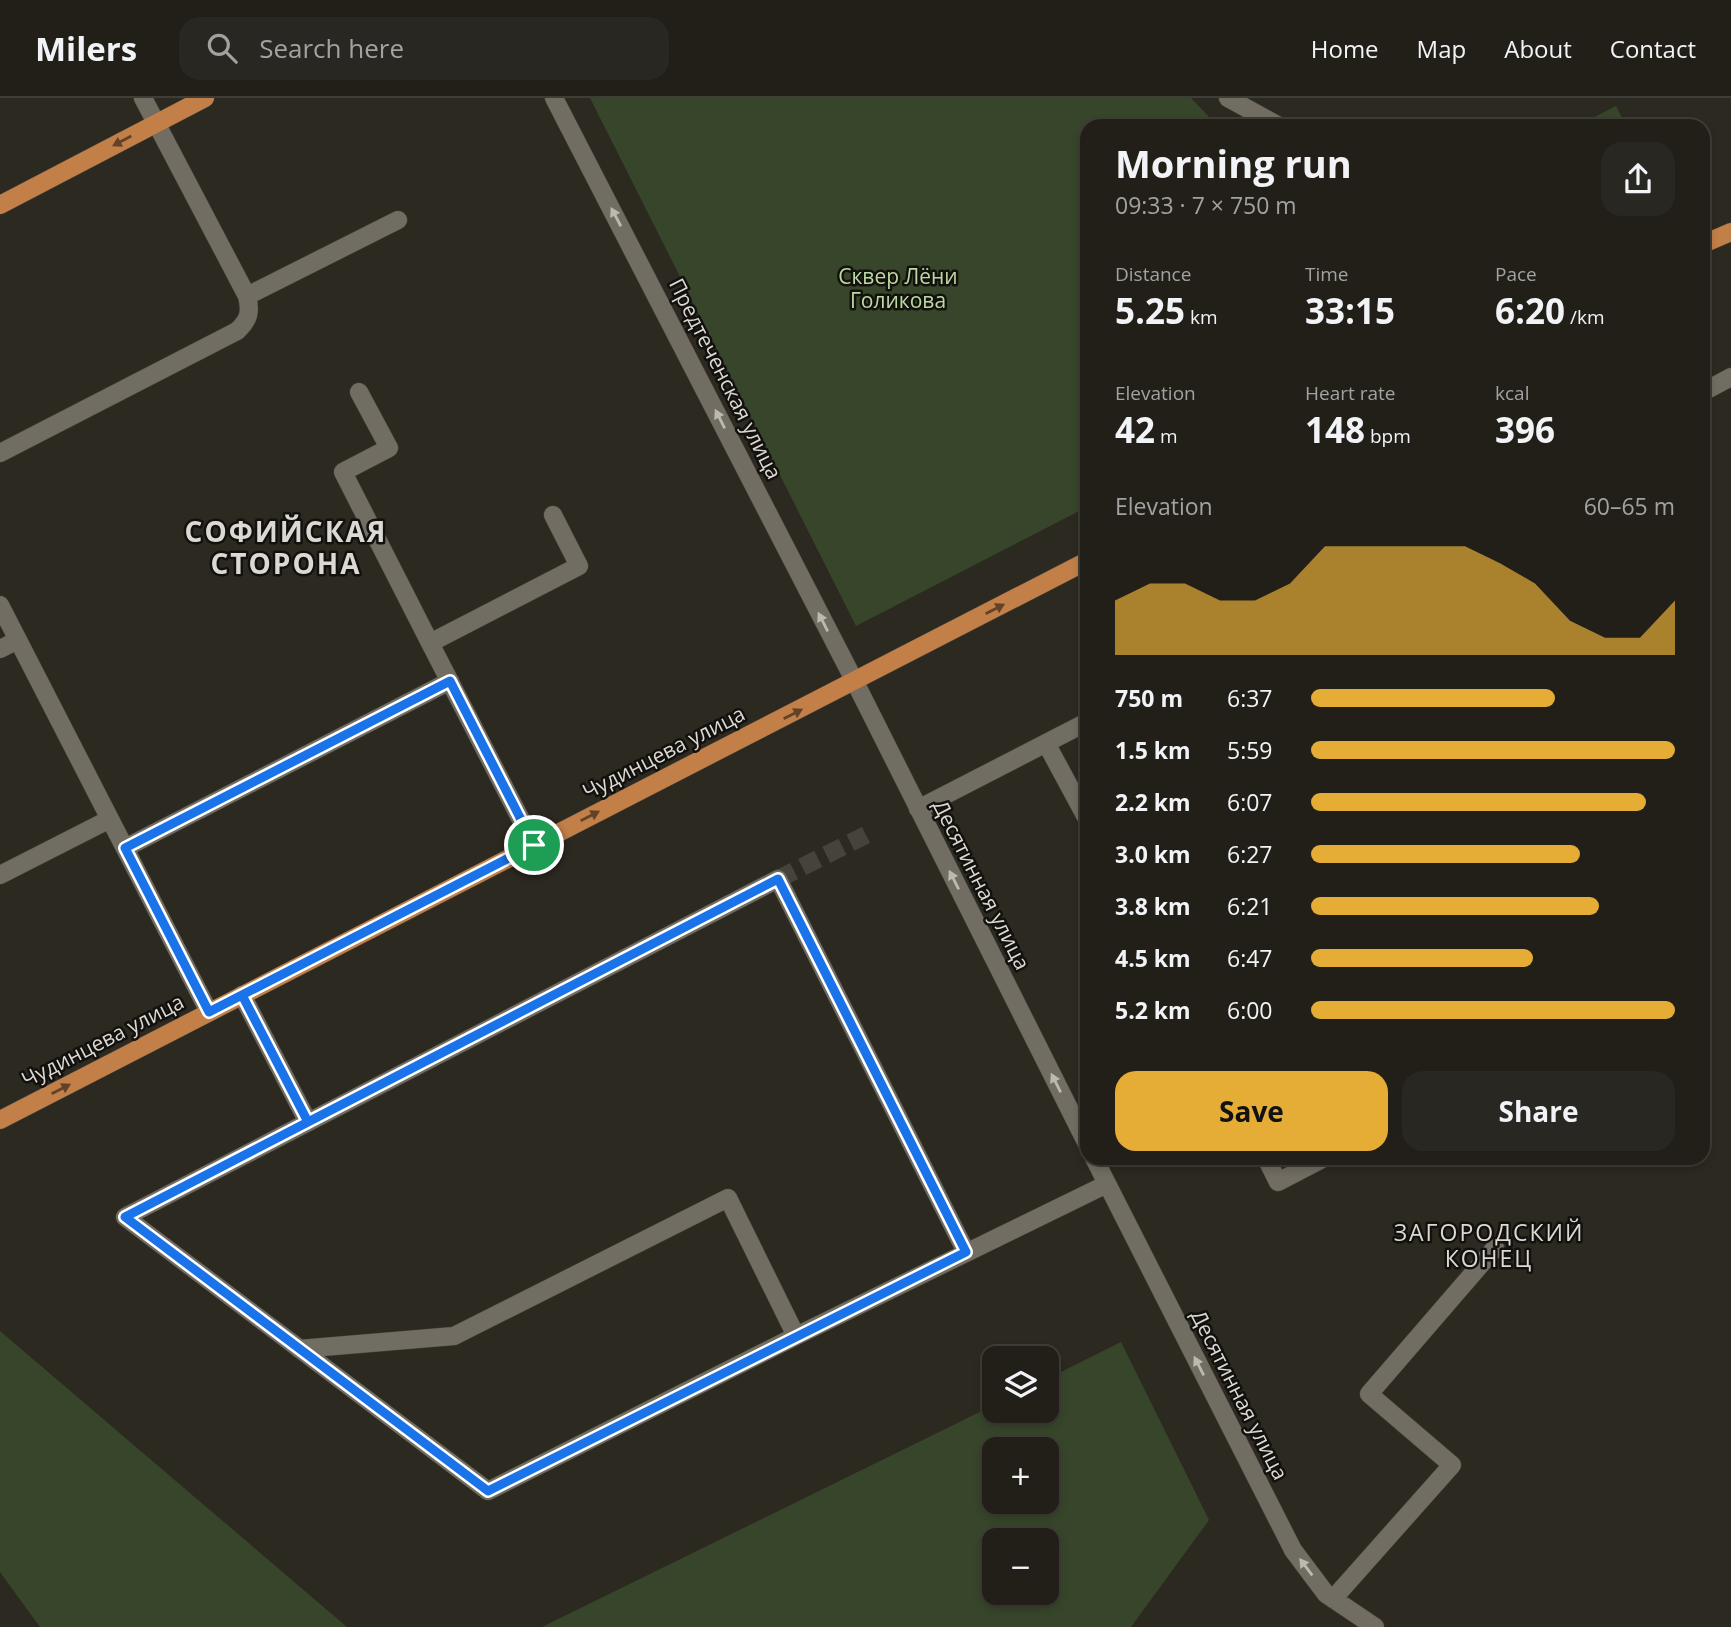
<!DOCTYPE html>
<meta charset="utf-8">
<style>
:root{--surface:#211f18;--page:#292721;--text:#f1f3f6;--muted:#a2a2a2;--line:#3e3d37;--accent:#e5ad36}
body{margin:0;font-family:"Open Sans",sans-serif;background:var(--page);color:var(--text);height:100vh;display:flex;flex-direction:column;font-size:26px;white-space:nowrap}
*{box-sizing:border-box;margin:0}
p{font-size:23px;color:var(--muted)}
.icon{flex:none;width:38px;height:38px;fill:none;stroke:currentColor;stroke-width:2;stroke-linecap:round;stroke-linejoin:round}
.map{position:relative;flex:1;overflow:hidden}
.details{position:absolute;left:1080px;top:21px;width:630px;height:1046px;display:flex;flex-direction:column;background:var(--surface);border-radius:21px;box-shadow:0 4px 10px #0003,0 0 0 2px var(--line)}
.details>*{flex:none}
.tools{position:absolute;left:982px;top:1248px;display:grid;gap:14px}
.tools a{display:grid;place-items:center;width:77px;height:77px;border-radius:14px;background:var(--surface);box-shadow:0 4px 10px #0003,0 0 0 2px var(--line);font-size:35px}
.pin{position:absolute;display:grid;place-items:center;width:60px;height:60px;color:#fff;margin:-30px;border:4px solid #fff;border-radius:50%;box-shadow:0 2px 7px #0007}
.round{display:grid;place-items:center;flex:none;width:74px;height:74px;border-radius:21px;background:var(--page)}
.overview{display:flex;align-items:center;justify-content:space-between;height:119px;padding:0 35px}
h1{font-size:38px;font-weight:700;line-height:52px}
.metrics{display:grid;grid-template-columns:repeat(3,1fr);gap:10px;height:119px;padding:7px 35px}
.metrics div{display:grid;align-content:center}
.metrics b{font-size:35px;font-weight:700}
.metrics small{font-size:19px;font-weight:400}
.metrics p{font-size:19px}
.chart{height:196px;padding:14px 35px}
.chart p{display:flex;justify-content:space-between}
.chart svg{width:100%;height:126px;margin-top:7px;fill:var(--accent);opacity:.7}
.primary-button{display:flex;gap:14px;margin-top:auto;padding:14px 35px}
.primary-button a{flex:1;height:80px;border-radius:21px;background:var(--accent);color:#111;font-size:28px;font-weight:700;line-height:80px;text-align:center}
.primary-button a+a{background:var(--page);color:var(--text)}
ul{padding:0 35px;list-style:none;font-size:23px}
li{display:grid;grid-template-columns:112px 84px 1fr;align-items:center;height:52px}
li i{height:18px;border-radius:9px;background:var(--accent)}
header{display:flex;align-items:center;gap:42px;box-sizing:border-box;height:98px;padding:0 35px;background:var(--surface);border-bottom:2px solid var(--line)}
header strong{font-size:33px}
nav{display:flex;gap:38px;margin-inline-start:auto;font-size:24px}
.search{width:490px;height:63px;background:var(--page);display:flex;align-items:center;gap:18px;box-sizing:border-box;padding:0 24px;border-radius:21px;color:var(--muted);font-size:26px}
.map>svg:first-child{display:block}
.green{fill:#37462a;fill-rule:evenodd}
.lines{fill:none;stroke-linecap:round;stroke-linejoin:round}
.minor-tunnel{stroke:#46433b;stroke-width:18;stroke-dasharray:18 9;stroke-linecap:butt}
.minor-casing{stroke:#49453e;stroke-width:19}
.major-casing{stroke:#49453e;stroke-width:19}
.minor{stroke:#716d63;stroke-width:18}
.major{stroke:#c27f47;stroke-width:18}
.oneway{fill:#624228}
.oneway2{fill:#bcb9b2}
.route-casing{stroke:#fff;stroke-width:14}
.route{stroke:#1a73e8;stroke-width:9}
.labels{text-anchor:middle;stroke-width:5;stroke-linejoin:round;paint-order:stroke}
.park-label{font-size:21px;fill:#bbd9a2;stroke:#13110e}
.street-label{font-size:21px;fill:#dcd9d4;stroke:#13110e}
.neighbourhood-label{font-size:23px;letter-spacing:2px;fill:#dcd9d4;stroke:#13110e}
.district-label{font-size:28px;font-weight:bold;letter-spacing:2px;fill:#dcd9d4;stroke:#13110e}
</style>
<header>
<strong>Milers</strong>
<div class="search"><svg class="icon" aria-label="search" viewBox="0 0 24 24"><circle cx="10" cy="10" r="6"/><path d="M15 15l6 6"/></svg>Search here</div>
<nav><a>Home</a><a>Map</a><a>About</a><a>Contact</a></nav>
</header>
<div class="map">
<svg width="1731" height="1529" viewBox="0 0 1731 1529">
<rect width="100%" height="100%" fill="#2c2920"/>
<path class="green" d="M 590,0 L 1191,0 L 1211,21 L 1223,28 L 1087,28 L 1087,409 L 856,528 Z
M 1616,8 L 1626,28 L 1577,28 Z
M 0,1233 L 347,1529 L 40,1529 L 0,1474 Z
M 1121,1244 L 1209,1422 L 1131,1529 L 542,1529 L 994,1307 L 994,1312 L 1046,1312 L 1047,1281 ZM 994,1351 L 1046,1351 L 1046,1404 L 994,1404 ZM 994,1442 L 1046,1442 L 1046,1494 L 994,1494 Z"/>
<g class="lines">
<path class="minor-tunnel" d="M 778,781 L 866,737"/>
<defs>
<path id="minor" d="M 143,0 L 247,198 L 398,122
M 554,0 L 855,584 L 1087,1046
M 1228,0 L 1279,28
M 359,294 L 389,350 L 343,374 L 430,545
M 1703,294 L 1731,279
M 0,355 L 237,233 C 249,222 251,214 247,198
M 0,507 L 209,914
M 0,551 L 18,542
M 1046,645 L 1087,721
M 918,711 L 1087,624
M 534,747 L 430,545 L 579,468 L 553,417
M 125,750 L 450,583
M 0,777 L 110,721
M 242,897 L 308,1024
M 1094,1060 L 1293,1452 L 1326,1496 L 1375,1529
M 1266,1060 L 1278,1084 L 1324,1060
M 966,1154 L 778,781 L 125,1119 L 488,1393 L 796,1238 L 1107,1086
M 299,1251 L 454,1238 L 728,1100 L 796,1238
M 1333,1501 L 1452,1367 L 1369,1296 L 1495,1150"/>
<path id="major" d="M 0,107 L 205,0
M 1703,146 L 1731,134
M 0,1022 L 1087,463"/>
</defs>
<use href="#minor" class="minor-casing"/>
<use href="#major" class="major-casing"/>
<use href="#minor" class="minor"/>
<use href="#major" class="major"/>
</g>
<defs><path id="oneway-solid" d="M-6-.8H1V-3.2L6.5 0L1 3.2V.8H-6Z" transform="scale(1.75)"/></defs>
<g class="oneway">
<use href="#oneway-solid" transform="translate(122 43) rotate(152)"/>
<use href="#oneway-solid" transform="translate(995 511) rotate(-27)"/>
<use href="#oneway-solid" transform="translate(793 616) rotate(-27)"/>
<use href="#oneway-solid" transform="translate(590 718) rotate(-27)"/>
<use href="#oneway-solid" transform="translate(61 991) rotate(-27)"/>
</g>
<g class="oneway2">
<use href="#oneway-solid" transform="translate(616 119) rotate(-118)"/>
<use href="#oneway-solid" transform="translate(720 321) rotate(-117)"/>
<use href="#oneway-solid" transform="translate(823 524) rotate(-117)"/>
<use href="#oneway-solid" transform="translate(954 782) rotate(-117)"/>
<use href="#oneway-solid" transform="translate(1056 985) rotate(-117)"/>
<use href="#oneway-solid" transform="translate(1199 1268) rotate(-117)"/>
<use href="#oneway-solid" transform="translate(1306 1469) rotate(-127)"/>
</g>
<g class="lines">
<defs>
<path id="route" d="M 534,747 L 450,583 L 125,750 L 209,914 L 242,897 L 308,1024 L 125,1119 L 488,1393 L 966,1154 L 778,781 L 308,1024 L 242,897 L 534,747"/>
</defs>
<use href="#route" class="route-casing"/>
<use href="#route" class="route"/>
</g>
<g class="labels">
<g class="park-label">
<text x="898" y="186">Сквер Лёни<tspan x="898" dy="24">Голикова</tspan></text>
</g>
<g class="street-label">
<text transform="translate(725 281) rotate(63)" y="7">Предтеченская улица</text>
<text transform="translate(664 655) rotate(-27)" y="7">Чудинцева улица</text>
<text transform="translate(981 787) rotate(63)" y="7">Десятинная улица</text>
<text transform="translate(103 943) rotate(-27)" y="7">Чудинцева улица</text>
<text transform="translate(1239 1297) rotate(63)" y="7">Десятинная улица</text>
</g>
<g class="neighbourhood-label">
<text x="1489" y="1143">ЗАГОРОДСКИЙ<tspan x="1489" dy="26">КОНЕЦ</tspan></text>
</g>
<g class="district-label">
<text x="286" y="444">СОФИЙСКАЯ<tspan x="286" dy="32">СТОРОНА</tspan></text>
</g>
</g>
</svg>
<div class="tools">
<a><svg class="icon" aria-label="layers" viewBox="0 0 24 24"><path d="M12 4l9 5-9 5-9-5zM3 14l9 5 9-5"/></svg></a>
<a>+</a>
<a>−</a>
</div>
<div class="pin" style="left:534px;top:747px;background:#1e9e55"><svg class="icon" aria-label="arrive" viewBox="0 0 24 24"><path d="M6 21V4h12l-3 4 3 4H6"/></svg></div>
<section class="details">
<div class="overview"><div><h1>Morning run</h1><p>09:33 · 7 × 750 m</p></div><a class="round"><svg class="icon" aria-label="share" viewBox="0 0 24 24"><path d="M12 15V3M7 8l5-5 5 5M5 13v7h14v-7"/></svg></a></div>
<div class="metrics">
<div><p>Distance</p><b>5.25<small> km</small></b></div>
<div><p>Time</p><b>33:15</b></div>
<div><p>Pace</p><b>6:20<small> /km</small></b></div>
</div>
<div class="metrics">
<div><p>Elevation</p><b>42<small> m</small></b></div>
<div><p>Heart rate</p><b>148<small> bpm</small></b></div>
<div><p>kcal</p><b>396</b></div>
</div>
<div class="chart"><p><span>Elevation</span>60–65 m</p>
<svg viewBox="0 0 160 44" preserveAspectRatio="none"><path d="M0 44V25L10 19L20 19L30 25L40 25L50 19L60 6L70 6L80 6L90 6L100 6L110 12L120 19L130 32L140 38L150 38L160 25V44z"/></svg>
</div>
<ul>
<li><b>750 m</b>6:37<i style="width:67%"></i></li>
<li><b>1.5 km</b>5:59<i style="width:100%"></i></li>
<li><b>2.2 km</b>6:07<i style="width:92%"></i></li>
<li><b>3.0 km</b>6:27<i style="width:74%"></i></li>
<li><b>3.8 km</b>6:21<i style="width:79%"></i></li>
<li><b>4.5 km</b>6:47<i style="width:61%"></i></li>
<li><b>5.2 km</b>6:00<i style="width:100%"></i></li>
</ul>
<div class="primary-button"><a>Save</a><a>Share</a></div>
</section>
</div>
